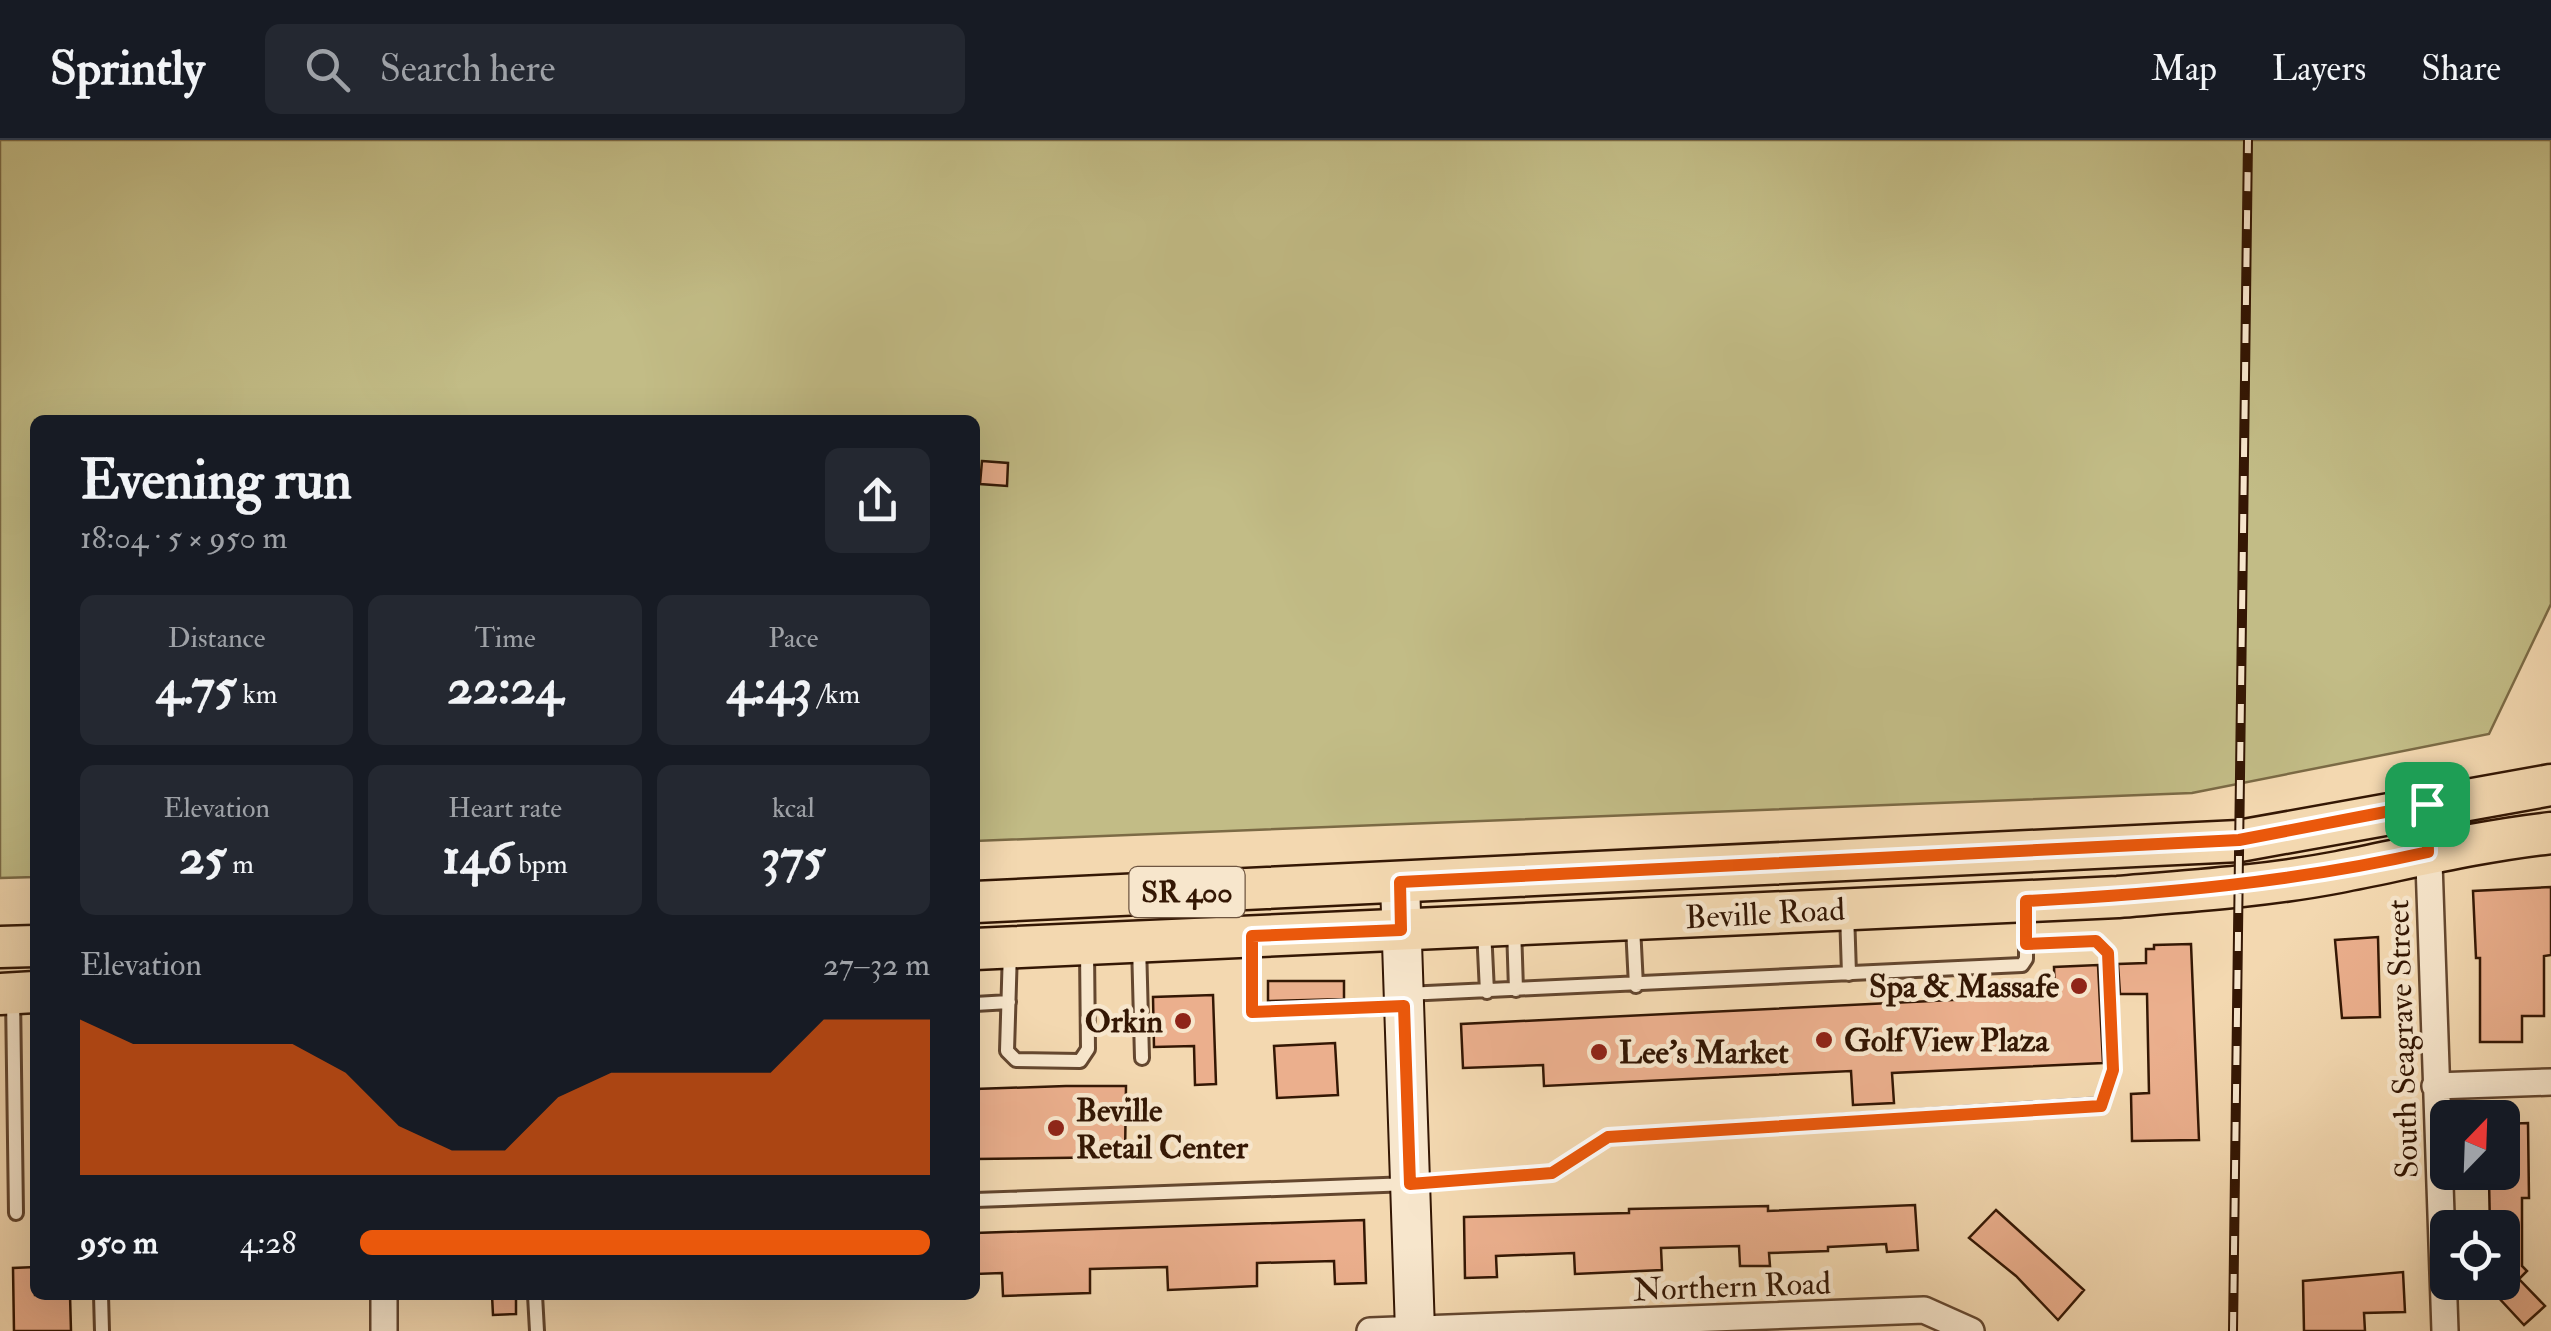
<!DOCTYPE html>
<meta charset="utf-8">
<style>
:root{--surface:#171b24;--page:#242831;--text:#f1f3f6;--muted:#9ea1a6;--line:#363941;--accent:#ea580c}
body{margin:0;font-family:"IM FELL Double Pica",serif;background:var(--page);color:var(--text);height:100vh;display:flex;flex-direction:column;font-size:38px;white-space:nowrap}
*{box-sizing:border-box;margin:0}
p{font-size:32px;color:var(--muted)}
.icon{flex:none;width:55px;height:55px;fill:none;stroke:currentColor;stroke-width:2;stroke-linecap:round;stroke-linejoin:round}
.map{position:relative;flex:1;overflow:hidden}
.panel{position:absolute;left:30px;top:275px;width:950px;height:885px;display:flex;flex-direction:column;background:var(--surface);border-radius:15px;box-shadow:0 10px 40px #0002}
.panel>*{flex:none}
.needle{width:65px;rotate:23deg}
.buttons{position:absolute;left:2430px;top:960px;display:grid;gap:20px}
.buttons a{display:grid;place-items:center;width:90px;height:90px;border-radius:15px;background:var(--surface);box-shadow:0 10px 40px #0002;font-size:50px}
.pin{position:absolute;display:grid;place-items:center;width:85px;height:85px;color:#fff;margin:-42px;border-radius:20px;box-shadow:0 5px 15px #0006}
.round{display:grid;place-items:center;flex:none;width:105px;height:105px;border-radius:15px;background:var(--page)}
.head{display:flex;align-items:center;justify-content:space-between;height:170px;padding:0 50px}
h1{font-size:55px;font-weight:700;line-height:75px}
.figures{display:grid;grid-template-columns:repeat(3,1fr);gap:15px;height:170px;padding:10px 50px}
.figures div{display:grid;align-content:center;border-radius:15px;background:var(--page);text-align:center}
.figures b{font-size:50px;font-weight:700}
.figures small{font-size:28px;font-weight:400}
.figures p{font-size:28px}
.chart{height:280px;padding:20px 50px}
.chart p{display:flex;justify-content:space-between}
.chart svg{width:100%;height:180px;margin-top:10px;fill:var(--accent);opacity:.7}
ul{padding:0 50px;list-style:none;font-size:32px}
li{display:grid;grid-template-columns:160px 120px 1fr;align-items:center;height:75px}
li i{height:25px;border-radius:12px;background:var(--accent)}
header{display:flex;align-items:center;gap:60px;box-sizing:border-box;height:140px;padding:0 50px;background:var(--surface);border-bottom:2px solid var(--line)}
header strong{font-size:48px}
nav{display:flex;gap:55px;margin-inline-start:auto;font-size:35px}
.search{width:700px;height:90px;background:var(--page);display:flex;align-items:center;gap:25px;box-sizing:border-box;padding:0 35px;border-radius:15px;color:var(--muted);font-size:38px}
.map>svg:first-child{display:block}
.green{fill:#c2bc86;stroke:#7b6a45;stroke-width:2.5}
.building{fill:#ebaf8d;stroke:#341704;stroke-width:2.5}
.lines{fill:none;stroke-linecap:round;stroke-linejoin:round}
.lane-casing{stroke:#64472f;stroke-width:18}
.street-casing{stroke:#64472f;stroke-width:30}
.secondary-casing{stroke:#341704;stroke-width:42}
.primary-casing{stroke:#341704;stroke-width:45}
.lane{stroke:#f7e6cc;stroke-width:12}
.street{stroke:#f7e6cc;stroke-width:25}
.secondary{stroke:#f7e6cc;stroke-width:38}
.primary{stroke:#f3d8b0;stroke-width:40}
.rail-casing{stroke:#341704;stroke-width:10}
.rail{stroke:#f7e6cc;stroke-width:6;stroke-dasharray:19;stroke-linecap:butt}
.route-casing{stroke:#fff;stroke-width:20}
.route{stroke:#ea580c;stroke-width:12}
.poi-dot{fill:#8f2418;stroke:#f7e6cc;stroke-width:4}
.labels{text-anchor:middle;stroke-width:9;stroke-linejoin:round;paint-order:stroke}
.shield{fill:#f7e6cc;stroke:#6e5540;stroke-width:2.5}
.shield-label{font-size:30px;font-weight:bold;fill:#341704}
.street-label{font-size:32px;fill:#341704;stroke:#f7e6cc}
.poi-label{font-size:32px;font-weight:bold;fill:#341704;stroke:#f7e6cc;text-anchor:start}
</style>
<header>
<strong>Sprintly</strong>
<div class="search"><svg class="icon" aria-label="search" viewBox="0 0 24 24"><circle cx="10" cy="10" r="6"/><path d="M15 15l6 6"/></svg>Search here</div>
<nav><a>Map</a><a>Layers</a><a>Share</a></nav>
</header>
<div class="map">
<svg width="2551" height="1191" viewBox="0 0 2551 1191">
<rect width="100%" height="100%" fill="#f3d8b0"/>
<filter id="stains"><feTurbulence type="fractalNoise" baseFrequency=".002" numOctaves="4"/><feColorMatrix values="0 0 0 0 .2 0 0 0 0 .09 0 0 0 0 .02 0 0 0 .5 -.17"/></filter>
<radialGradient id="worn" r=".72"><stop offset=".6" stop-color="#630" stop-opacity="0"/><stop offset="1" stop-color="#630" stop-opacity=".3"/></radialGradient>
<path class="green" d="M 0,0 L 2551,0 L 2551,464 L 2489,594 L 2192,653 L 975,701 L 975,280 L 35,280 L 35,737 L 0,738 Z"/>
<path class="building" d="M 982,321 L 1008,323 L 1007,346 L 980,344 Z
M 2551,747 L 2551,815 L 2544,816 L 2544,876 L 2522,876 L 2522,902 L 2480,902 L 2480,818 L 2476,818 L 2473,751 Z
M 2378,797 L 2380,877 L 2342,878 L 2335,800 Z
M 2191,804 L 2199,1000 L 2132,1001 L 2131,954 L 2149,953 L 2147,854 L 2120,854 L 2118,824 L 2146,823 L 2146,809 L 2154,809 L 2154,805 Z
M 2098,825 L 2103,923 L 1892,933 L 1894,963 L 1853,965 L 1851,931 L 1544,946 L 1543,925 L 1463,928 L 1461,884 L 2055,855 L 2054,827 Z
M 1268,841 L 1344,841 L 1344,859 L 1268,861 Z
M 1213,855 L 1216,944 L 1195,945 L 1194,906 L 1154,907 L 1153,857 Z
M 1335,903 L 1338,955 L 1277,958 L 1274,906 Z
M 1066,946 L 1126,946 L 1125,1017 L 975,1019 L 975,949 Z
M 2528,983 L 2529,1058 L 2522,1058 L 2522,1126 L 2527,1131 L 2519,1139 L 2545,1166 L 2524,1185 L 2484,1142 L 2502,1142 L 2502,1088 L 2490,1088 L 2489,1040 L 2502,1039 L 2502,984 Z
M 1915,1065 L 1918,1110 L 1887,1112 L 1886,1104 L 1828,1107 L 1828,1111 L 1769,1113 L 1770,1126 L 1740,1126 L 1739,1106 L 1661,1108 L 1662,1130 L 1575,1134 L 1574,1113 L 1496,1116 L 1497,1137 L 1465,1138 L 1464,1077 L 1629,1073 L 1629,1069 L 1768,1066 L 1768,1071 Z
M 1996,1070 L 2084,1150 L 2058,1180 L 2016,1136 L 1969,1098 Z
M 1364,1080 L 1366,1143 L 1335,1144 L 1334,1121 L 1257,1123 L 1257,1146 L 1168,1150 L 1167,1127 L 1090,1129 L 1090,1153 L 1003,1156 L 1002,1133 L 975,1134 L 975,1093 Z
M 35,1127 L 35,1155 L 70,1155 L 71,1191 L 14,1191 L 13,1128 Z
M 2403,1132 L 2405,1172 L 2364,1173 L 2365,1191 L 2304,1191 L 2303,1141 Z
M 492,1155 L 516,1155 L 516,1174 L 493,1175 Z"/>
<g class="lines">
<defs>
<path id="lane" d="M 1847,772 L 1849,834
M 1633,786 L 1636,846
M 1514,787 L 1516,850
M 1484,789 L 1487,852
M 1252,799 L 1252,872 L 1398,867
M 1139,804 L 1142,918
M 1010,810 L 1007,911 L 1016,920 L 1080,921 L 1088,909 L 1087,810
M 1406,854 L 2022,825 L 2026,819 L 2026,764
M 13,856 L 16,1073
M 975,864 L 1009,862
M 975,1060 L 1410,1044 L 1552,1033 L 1608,997 L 2101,965 L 2113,931 L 2108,813 L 2096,801 L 2027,804
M 101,1155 L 102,1191
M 535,1155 L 537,1191"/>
<path id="street" d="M 2427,664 L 2445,1191
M 2435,946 L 2551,942
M 384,1155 L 384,1191
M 1370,1191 L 1924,1170 L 1971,1191"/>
<path id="secondary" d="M 1400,743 L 1415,1191"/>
<path id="primary" d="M 975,762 L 2239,701 L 2551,645
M 0,807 L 35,806
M 975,809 L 2118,757 C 2191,751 2266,746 2339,732 C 2410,718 2479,701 2551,693
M 0,854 L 35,852"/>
</defs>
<use href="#lane" class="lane-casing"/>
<use href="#street" class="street-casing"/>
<use href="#secondary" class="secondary-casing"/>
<use href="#primary" class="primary-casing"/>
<use href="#lane" class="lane"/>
<use href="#street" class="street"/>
<use href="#secondary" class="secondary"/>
<use href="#primary" class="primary"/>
<defs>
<path id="rail" d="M 2233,1191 L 2248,0"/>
</defs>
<use href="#rail" class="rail-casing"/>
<use href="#rail" class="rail"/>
</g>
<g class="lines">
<defs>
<path id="route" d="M 2427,664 L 2428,712 C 2295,742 2162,754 2026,761 L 2026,804 L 2096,801 L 2108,813 L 2113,930 L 2101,966 L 1608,997 L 1552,1033 L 1410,1044 L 1404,866 L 1252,872 L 1252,796 L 1401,790 L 1400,742 L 2239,700 Z"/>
</defs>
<use href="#route" class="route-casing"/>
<use href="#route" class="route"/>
</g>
<g class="poi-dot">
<circle cx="2079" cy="846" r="10"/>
<circle cx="1183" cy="881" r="10"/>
<circle cx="1824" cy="900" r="10"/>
<circle cx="1599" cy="912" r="10"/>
<circle cx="1056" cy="988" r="10"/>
</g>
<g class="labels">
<rect class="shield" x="1129.5" y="727" width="115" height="50" rx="8"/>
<g class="shield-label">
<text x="1187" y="762">SR 400</text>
</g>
<g class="street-label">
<text transform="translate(1765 773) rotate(-3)" y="11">Beville Road</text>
<text transform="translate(2402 899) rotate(-92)" y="11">South Seagrave Street</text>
<text transform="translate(1732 1146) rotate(-2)" y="11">Northern Road</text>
</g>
<g class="poi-label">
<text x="2059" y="857" text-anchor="end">Spa &amp; Massafe</text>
<text x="1163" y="892" text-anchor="end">Orkin</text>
<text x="1844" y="911">GolfView Plaza</text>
<text x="1619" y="923">Lee's Market</text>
<text x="1076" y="981">Beville<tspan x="1076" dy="37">Retail Center</tspan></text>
</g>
</g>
<rect width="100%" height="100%" filter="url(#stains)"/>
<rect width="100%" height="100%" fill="url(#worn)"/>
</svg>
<div class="buttons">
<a><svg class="needle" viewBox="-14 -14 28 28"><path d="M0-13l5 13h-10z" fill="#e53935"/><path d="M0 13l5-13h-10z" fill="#9ea1a6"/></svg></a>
<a><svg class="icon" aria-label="locate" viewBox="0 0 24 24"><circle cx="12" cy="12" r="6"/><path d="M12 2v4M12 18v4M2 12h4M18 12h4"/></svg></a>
</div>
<div class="pin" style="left:2427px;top:664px;background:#1e9e55"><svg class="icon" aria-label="arrive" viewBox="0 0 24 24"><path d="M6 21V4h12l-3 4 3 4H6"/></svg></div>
<section class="panel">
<div class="head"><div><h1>Evening run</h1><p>18:04 · 5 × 950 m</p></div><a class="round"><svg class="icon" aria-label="share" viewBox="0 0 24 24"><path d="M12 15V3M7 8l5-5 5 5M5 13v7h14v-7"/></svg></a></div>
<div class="figures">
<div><p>Distance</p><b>4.75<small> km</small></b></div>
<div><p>Time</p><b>22:24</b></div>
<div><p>Pace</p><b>4:43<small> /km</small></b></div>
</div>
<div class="figures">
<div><p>Elevation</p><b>25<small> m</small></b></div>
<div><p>Heart rate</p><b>146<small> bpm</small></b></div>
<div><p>kcal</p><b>375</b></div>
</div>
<div class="chart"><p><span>Elevation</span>27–32 m</p>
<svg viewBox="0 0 160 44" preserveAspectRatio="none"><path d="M0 44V6L10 12L20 12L30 12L40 12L50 19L60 32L70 38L80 38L90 25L100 19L110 19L120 19L130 19L140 6L150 6L160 6V44z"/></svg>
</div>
<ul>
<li><b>950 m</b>4:28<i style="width:100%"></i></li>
</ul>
</section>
</div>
